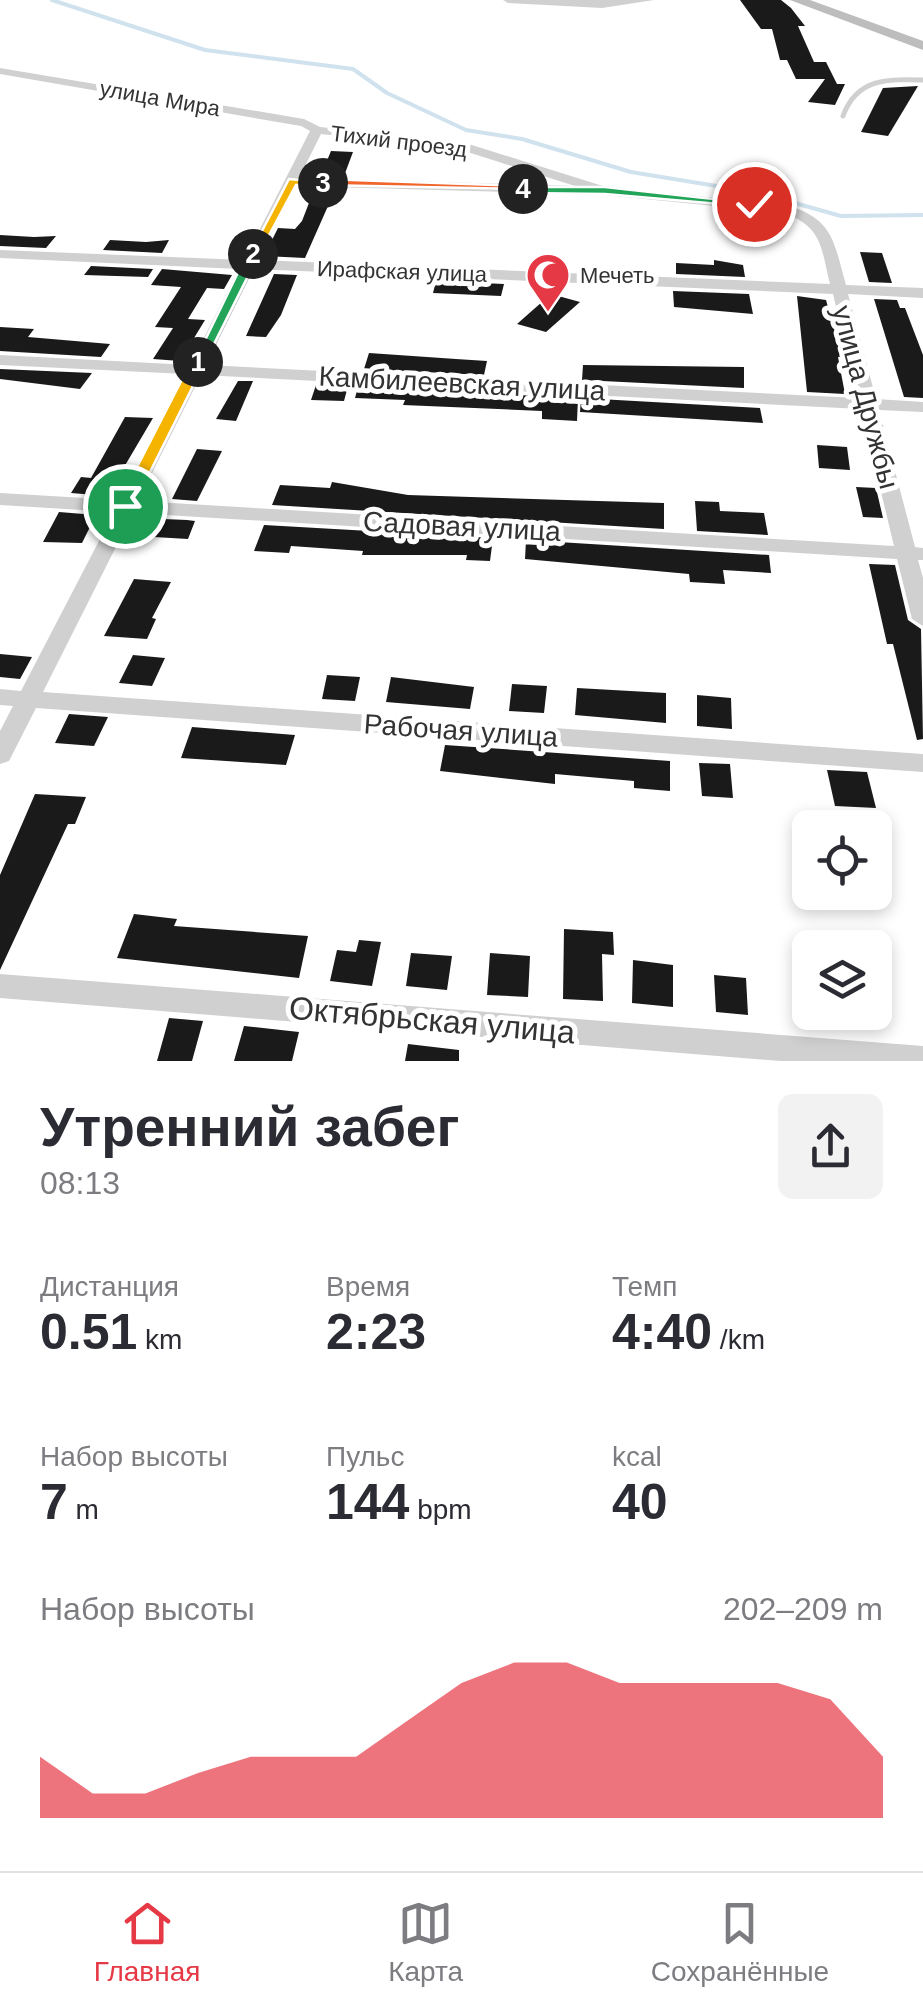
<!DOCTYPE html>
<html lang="ru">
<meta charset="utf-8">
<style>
:root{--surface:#fff;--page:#f2f2f3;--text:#2b2b33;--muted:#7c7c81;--line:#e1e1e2;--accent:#e63946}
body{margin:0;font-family:Helvetica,sans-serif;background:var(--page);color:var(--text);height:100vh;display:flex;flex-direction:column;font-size:38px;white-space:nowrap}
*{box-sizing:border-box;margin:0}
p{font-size:32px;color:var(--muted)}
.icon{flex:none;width:55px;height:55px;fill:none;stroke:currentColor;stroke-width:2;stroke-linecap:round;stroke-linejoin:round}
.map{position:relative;height:1061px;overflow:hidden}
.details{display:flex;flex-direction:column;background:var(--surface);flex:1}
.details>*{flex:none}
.fabs{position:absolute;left:792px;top:810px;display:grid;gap:20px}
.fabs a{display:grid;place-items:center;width:100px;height:100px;border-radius:15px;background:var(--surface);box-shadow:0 5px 15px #0003;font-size:50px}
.pin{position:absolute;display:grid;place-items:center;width:85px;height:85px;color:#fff;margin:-42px;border:5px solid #fff;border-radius:50%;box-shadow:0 2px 10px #0007}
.km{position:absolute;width:50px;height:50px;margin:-25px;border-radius:50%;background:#222;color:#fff;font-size:28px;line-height:50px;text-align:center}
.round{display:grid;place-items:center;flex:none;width:105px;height:105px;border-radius:15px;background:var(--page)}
.headline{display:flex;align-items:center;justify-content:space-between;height:170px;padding:0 40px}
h1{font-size:55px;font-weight:600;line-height:75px}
.metrics{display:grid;grid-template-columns:repeat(3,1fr);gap:15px;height:170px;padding:10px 40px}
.metrics div{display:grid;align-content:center}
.metrics b{font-size:50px;font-weight:600}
.metrics small{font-size:28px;font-weight:400}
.metrics p{font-size:28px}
.chart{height:280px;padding:20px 40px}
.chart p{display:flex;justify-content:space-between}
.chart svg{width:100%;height:180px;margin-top:10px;fill:var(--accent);opacity:.7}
.tabs{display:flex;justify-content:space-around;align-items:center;height:140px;border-top:2px solid var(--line);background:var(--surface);font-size:28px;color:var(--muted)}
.tabs a{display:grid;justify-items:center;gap:5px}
.tabs .active{color:var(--accent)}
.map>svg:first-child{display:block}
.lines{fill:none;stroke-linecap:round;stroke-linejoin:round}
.stream{stroke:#cfe2ee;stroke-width:4}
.building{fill:#1a1a1a}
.lane{stroke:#d0d0d0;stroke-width:5}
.street{fill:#d0d0d0;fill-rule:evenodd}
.secondary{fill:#bdbdbd;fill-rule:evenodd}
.split-1{fill:#f5b400;stroke:#fff;stroke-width:2.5}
.split-2{fill:#22a559;stroke:#fff;stroke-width:2.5}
.split-3{fill:#f5b400;stroke:#fff;stroke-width:2.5}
.split-4{fill:#f0652b;stroke:#fff;stroke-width:2.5}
.split-5{fill:#22a559;stroke:#fff;stroke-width:2.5}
.labels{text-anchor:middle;stroke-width:10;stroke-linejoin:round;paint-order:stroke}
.far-street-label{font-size:22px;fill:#333;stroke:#fff}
.far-poi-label{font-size:22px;fill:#333;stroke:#fff;text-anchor:start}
.street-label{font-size:28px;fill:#333;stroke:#fff}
.near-street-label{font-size:32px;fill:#333;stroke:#fff}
</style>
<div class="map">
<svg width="923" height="1061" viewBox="0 0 923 1061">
<rect width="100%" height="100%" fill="#fff"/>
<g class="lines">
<path class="stream" d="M 52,0 L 205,50 L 353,69 L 387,93 L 466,130 L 522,139 L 631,172 L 759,193 L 841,216 L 923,215"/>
</g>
<path class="building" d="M 740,0 L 781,0 L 791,8 L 805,26 L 798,26 L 814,62 L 826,62 L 837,84 L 845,84 L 835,105 L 808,102 L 825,79 L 796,79 L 787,60 L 780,60 L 772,29 L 761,29 Z
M 918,86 L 888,136 L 861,132 L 883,88 Z
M 331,151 L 353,152 L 344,176 L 321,175 Z
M 314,190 L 338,191 L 332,197 L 305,258 L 264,256 L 278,228 L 295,229 L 302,221 Z
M 0,235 L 34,237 L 56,236 L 46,248 L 0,246 Z
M 110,240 L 146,242 L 169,240 L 162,253 L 103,250 Z
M 860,252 L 882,253 L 892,283 L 869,282 Z
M 714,260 L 743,265 L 745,277 L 676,274 L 676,263 L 714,265 Z
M 91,266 L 153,269 L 148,277 L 84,275 Z
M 162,269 L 232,275 L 224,289 L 207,288 L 188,319 L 205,320 L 180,361 L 153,359 L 173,328 L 155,327 L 181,287 L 151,285 Z
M 274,274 L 297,275 L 281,315 L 266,337 L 246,336 Z
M 436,281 L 504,284 L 501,296 L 433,293 Z
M 673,291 L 749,294 L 753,314 L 674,307 Z
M 551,294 L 580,302 L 546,332 L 517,324 Z
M 797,296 L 826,300 L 842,357 L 838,357 L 845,394 L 807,392 Z
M 874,299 L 897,300 L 900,308 L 905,308 L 923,355 L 923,398 L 904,397 Z
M 0,327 L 34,329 L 28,337 L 110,344 L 101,357 L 0,351 Z
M 369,353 L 456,359 L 487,361 L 484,375 L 364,369 Z
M 583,365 L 744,367 L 744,388 L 582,380 Z
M 0,369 L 92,373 L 80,389 L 0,379 Z
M 238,381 L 253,381 L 236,421 L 216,419 Z
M 316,385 L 348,386 L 344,401 L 311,400 Z
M 358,387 L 578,398 L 577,421 L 542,419 L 542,411 L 403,405 L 405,400 L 355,398 Z
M 581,398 L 760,408 L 763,423 L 580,412 Z
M 125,417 L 153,418 L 107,496 L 71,493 L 81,477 L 91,478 Z
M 817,445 L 847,447 L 850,470 L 819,468 Z
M 197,449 L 222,451 L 197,501 L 172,499 Z
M 332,482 L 408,495 L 664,503 L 664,529 L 272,505 L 280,485 L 330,488 Z
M 856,487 L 876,488 L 883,518 L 863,517 Z
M 695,501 L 719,502 L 720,511 L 764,513 L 768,535 L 697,531 Z
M 59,512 L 96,515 L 82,543 L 43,542 Z
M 163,519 L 187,520 L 195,521 L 188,539 L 154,537 Z
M 264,525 L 493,538 L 490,561 L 466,560 L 467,555 L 362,555 L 363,551 L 291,546 L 289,553 L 254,551 Z
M 526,540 L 769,555 L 771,573 L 723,570 L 725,584 L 690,582 L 689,574 L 525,559 Z
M 869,564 L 895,565 L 908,620 L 921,629 L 923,739 L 917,740 L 893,644 L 887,644 Z
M 134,579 L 171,582 L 152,618 L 156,619 L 147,639 L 104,636 Z
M 0,654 L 32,657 L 20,679 L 0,677 Z
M 133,655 L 165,658 L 152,686 L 119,683 Z
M 327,675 L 360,677 L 355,701 L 322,699 Z
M 391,677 L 474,687 L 470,709 L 386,702 Z
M 512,684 L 547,686 L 544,713 L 509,711 Z
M 577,688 L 666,693 L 666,723 L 575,715 Z
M 697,695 L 731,698 L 732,729 L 697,726 Z
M 69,714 L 108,717 L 94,746 L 55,743 Z
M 192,727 L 230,730 L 295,735 L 286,765 L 181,758 Z
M 445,745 L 670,761 L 670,791 L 634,788 L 634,781 L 555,774 L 555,784 L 440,771 Z
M 699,763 L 730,764 L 733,798 L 702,796 Z
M 827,770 L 867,772 L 876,808 L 835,806 Z
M 35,794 L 86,797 L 75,824 L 68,824 L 0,970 L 0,875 Z
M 134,914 L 177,919 L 174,926 L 308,936 L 299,978 L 117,958 Z
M 564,929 L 613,932 L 614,955 L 602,954 L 603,1001 L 563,999 Z
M 359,940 L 381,942 L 372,986 L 330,981 L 337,950 L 356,952 Z
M 411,953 L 452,956 L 447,990 L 406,986 Z
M 490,953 L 530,956 L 528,997 L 487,995 Z
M 633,960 L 673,965 L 673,1007 L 632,1003 Z
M 714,975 L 746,978 L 748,1015 L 716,1012 Z
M 169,1018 L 203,1021 L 192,1061 L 157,1061 Z
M 244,1026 L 299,1032 L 292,1061 L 234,1061 Z
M 408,1044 L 459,1050 L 459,1061 L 405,1061 Z"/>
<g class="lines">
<path class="lane" d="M 843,116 C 857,78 887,79 923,80"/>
<path class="street" d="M 503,0 L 654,0 L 602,8 L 508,3 Z
M 0,68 L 304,119 L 320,127 L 459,141 L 606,187 L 787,205 C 834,219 834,243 846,285 L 923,288 L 923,298 L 848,294 L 876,399 L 923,402 L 923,412 L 879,410 L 915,547 L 923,548 L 923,560 L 918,560 L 923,578 L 923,626 L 912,619 L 897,559 L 133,513 L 43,692 L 923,754 L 923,772 L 36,708 L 9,761 L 0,764 L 0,731 L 13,706 L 0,705 L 0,689 L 21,691 L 114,512 L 0,505 L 0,493 L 119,500 L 185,374 L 0,365 L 0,355 L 190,365 L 239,269 L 0,258 L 0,250 L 244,260 L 310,131 L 301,126 L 0,74 ZM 321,134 L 458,149 L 575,186 L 299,178 ZM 295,186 L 581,194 L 588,190 L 605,195 L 785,213 C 823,228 821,248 830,284 L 258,260 ZM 254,269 L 833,294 L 858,398 L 206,365 ZM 201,375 L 861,409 L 894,546 L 138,501 Z
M 0,974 L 923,1046 L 923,1061 L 781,1061 L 0,998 Z"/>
<path class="secondary" d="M 790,0 L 810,0 L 923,41 L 923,50 Z"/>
</g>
<path class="split-1" d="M 198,358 L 205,362 L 133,506 L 119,510 L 117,506 L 191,362 Z"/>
<path class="split-2" d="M 253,250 L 259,254 L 205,362 L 193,365 L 247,254 Z"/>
<path class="split-3" d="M 289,179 L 329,183 L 296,185 L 259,254 L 249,256 Z"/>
<path class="split-4" d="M 323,179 L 523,186 L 529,189 L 319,185 Z"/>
<path class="split-5" d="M 519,187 L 605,187 L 759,204 L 754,207 L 605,194 L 523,193 Z"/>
<defs>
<symbol id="mosque-pin" viewBox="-11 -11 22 30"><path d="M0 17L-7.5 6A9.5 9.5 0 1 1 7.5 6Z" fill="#e63946" stroke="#fff"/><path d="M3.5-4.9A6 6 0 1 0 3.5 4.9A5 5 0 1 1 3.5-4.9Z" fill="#fff"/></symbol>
</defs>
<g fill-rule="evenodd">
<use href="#mosque-pin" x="523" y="250" width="50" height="68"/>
</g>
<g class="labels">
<g class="far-street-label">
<text transform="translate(160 98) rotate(10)" y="8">улица Мира</text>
<text transform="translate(399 141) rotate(7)" y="8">Тихий проезд</text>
<text transform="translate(402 271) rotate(2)" y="8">Ирафская улица</text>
</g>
<g class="far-poi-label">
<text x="580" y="283">Мечеть</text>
</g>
<g class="street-label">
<text transform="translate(462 383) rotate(3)" y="10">Камбилеевская улица</text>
<text transform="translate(866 397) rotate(75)" y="10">улица Дружбы</text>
<text transform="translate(462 526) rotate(3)" y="10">Садовая улица</text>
<text transform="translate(461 730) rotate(4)" y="10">Рабочая улица</text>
</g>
<g class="near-street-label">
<text transform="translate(432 1020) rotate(5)" y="11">Октябрьская улица</text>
</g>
</g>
</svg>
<div class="fabs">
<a><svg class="icon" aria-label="locate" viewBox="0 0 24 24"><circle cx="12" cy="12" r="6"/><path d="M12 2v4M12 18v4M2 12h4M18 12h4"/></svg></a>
<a><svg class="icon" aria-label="layers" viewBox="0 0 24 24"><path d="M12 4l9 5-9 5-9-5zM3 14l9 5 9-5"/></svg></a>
</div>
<div class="pin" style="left:125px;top:506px;background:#1e9e55"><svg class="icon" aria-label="arrive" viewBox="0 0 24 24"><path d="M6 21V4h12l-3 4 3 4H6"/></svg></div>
<div class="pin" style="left:754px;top:204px;background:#d93025"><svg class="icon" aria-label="check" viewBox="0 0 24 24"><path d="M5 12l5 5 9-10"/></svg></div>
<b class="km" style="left:198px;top:362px">1</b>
<b class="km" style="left:253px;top:254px">2</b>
<b class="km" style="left:323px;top:183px">3</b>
<b class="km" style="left:523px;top:189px">4</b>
</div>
<section class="details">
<div class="headline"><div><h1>Утренний забег</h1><p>08:13</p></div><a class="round"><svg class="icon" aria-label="share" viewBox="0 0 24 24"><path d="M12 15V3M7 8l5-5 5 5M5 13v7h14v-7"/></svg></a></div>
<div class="metrics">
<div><p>Дистанция</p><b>0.51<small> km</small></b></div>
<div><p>Время</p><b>2:23</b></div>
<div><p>Темп</p><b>4:40<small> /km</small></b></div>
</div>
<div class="metrics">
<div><p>Набор высоты</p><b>7<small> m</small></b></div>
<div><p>Пульс</p><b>144<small> bpm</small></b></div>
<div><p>kcal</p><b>40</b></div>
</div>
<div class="chart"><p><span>Набор высоты</span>202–209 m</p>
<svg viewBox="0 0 160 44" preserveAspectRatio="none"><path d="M0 44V29L10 38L20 38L30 33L40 29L50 29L60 29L70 20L80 11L90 6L100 6L110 11L120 11L130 11L140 11L150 15L160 29V44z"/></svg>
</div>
</section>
<nav class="tabs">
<a class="active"><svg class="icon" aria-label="home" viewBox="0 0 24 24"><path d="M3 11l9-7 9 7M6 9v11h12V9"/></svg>Главная</a>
<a><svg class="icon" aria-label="map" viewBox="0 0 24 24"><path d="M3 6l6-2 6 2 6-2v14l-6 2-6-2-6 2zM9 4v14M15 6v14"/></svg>Карта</a>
<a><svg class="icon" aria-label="saved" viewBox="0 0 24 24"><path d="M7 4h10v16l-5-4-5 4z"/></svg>Сохранённые</a>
</nav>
